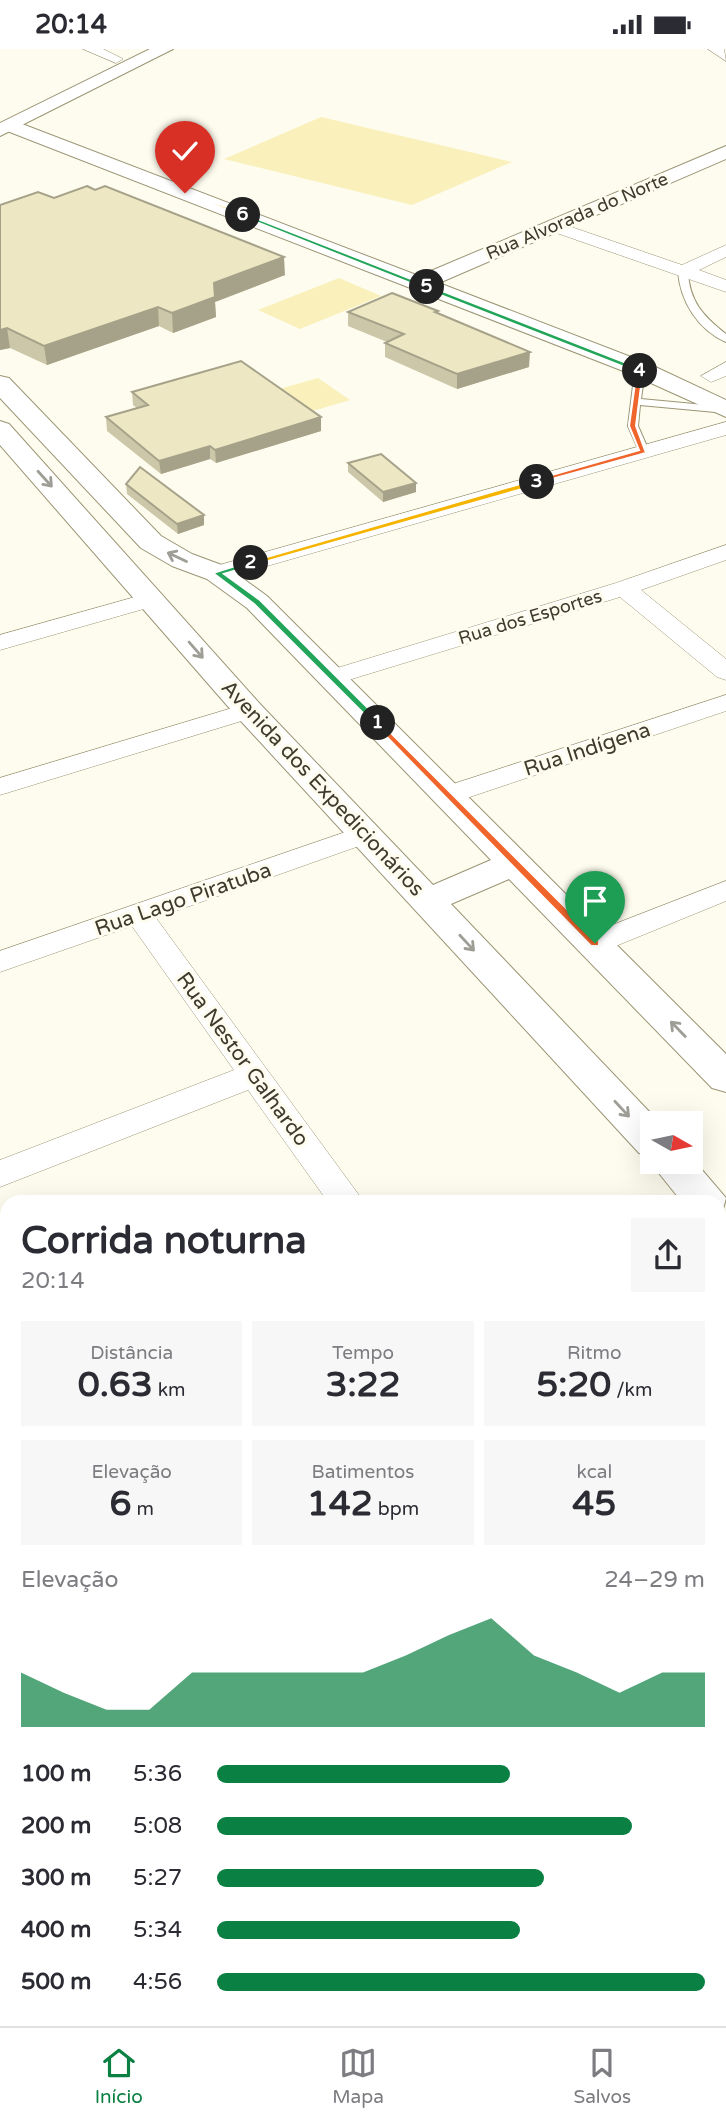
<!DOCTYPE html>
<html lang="pt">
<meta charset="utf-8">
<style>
:root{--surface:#fff;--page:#f7f7f7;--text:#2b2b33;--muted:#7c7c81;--line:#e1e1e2;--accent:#0b8043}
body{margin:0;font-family:"Varela Round",sans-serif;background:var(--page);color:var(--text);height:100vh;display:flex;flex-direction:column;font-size:26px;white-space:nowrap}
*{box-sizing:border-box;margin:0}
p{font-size:23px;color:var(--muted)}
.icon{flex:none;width:38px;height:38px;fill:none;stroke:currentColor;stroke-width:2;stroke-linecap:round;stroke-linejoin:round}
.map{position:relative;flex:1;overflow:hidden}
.panel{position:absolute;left:0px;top:1146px;width:726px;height:831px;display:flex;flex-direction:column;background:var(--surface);border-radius:21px 21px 0 0;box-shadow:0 7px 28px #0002}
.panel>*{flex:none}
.needle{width:46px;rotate:99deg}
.fabs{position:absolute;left:640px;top:1062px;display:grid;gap:14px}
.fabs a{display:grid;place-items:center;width:63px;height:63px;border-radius:0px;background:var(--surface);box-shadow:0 7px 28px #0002;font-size:35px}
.pin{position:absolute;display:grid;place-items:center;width:60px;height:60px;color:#fff;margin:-72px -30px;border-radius:50% 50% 50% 0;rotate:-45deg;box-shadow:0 0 7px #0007}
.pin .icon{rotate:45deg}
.km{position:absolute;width:35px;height:35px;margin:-18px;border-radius:50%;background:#222;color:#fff;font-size:19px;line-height:35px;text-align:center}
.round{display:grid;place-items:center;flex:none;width:74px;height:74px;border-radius:0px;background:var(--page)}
.head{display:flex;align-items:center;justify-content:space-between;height:119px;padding:0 21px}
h1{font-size:38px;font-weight:700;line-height:52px}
.stats{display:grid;grid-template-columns:repeat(3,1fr);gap:10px;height:119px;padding:7px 21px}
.stats div{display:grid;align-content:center;border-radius:0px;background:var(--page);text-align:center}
.stats b{font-size:35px;font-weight:700}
.stats small{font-size:19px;font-weight:400}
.stats p{font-size:19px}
.chart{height:196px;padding:14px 21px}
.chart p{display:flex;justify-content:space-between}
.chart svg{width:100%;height:126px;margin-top:7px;fill:var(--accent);opacity:.7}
ul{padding:0 21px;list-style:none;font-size:23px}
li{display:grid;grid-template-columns:112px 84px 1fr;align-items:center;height:52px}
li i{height:18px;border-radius:9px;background:var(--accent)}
.status{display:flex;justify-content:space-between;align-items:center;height:49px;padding:0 35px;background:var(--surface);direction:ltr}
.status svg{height:19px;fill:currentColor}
.tabs{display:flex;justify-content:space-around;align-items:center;height:98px;border-top:2px solid var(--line);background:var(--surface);font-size:19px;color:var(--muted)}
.tabs a{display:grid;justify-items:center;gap:4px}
.tabs .active{color:var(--accent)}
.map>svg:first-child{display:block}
.green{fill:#f9f0bb}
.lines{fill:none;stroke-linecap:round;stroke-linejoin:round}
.service-casing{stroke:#9b9575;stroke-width:2}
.minor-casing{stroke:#9b9575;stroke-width:1}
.tertiary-casing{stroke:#9b9575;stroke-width:2}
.trunk-casing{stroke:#9b9575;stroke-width:2}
.service{fill:#fff;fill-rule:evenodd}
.minor{fill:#fff;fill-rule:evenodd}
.tertiary{fill:#fff;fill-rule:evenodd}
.trunk{fill:#fff;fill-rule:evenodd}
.wall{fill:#ccc7a9}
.shaded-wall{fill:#a6a289}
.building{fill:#ede7c4;stroke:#a6a289;stroke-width:2}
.oneway{stroke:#9e9d96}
.split-1{fill:#f0652b;stroke:#fff;stroke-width:2}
.split-2{fill:#22a559;stroke:#fff;stroke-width:2}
.split-3{fill:#f5b400;stroke:#fff;stroke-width:2}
.split-4{fill:#f0652b;stroke:#fff;stroke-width:2}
.split-5{fill:#22a559;stroke:#fff;stroke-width:2}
.split-6{fill:#22a559;stroke:#fff;stroke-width:2}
.split-7{fill:#f5b400;stroke:#fff;stroke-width:2}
.labels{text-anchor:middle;stroke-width:6;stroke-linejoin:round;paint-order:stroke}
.far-street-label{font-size:18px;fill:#3e3b2d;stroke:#fefcee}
.street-label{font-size:21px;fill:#3e3b2d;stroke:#fefcee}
</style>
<div class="status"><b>20:14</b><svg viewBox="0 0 49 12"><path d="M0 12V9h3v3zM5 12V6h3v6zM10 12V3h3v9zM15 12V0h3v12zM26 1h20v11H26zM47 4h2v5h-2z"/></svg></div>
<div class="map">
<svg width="726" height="1977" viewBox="0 0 726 1977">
<rect width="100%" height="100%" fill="#fefcee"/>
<path class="green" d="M 321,68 L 512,113 L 412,156 L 224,110 Z
M 339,229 L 381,247 L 300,280 L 258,261 Z
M 318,329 L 350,351 L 279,372 L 248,349 Z"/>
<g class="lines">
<defs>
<path id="service" d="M 683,219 L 688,222 C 689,252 703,267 726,285 L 726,293 C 698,281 680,252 678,222 Z
M 647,311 L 652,314 L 645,321 L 641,350 L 726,358 L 726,364 L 640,356 L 638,377 L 649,402 L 640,404 L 628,377 L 635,320 Z"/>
<path id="minor" d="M 83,0 L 103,0 L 123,10 L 116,14 Z
M 708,0 L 724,0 L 726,12 Z
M 554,172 L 682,216 L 726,196 L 726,208 L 699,221 L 726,231 L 726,243 L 548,181 L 545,177 L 548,173 Z
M 726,313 L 726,327 L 711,333 L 701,327 Z
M 726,373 L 726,386 L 225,529 L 209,529 L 205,524 L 209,519 Z
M 726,496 L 726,511 L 641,541 L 726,610 L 726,631 L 717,628 L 620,548 L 342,633 L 324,633 L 320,628 L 324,623 L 616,534 Z
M 153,543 L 161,545 L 165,550 L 161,555 L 0,601 L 0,586 Z
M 726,646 L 726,662 L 458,752 L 438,752 L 434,746 L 438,740 Z
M 249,654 L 258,657 L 262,662 L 258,667 L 0,746 L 0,729 Z
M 366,776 L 376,779 L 380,785 L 376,791 L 156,869 L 364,1153 L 328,1153 L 248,1041 L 0,1138 L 0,1111 L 234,1021 L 132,877 L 0,923 L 0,902 Z
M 726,832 L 726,852 L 606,901 L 595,904 L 584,901 L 580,894 L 584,887 Z
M 7,1390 L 7,1424 L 0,1427 L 0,1393 Z
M 726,1399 L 726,1434 L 719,1437 L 719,1402 Z
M 719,1646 L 726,1649 L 726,1697 L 719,1694 Z
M 7,1757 L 7,1804 L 0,1807 L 0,1760 Z
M 726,1829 L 726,1877 L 719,1880 L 719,1832 Z
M 414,1970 L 463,1970 L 465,1977 L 417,1977 Z
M 508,1970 L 565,1970 L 562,1977 L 506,1977 Z"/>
<path id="tertiary" d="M 9,70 L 419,227 L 726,97 L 726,110 L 439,234 L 649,315 L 726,351 L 726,368 L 631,325 L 2,80 L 0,75 Z
M 0,327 L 9,329 L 161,487 L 192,505 L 227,518 L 267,547 L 726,1005 L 726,1043 L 712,1039 L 509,830 L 451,855 L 660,1074 L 653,1074 L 653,1108 L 639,1104 L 238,669 L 0,396 L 0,372 L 9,375 L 260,655 L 433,836 L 491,811 L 247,559 L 207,530 L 172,517 L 141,499 L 0,349 Z
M 691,1108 L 726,1149 L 722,1164 L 719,1165 L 719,1153 L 682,1153 L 650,1113 L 653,1109 L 653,1113 L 691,1113 Z"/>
<path id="trunk" d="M 150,0 L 173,0 L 0,87 L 0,74 Z"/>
</defs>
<use href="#service" class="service-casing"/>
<use href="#minor" class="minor-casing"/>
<use href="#tertiary" class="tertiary-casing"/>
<use href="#trunk" class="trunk-casing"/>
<use href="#service" class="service"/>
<use href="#minor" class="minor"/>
<use href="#tertiary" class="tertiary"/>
<use href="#trunk" class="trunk"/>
</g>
<path class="wall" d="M 54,149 L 285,226 L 215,253 L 216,268 L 173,284 L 159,277 L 47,316 L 10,299 L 0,301 L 0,156 Z
M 438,262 L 437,265 L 529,318 L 457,340 L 385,308 L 385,294 L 387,293 L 348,277 L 348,263 Z
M 132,343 L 321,368 L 321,382 L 216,414 L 210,410 L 161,425 L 107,382 L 106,368 L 137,359 L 133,356 Z
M 348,414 L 416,434 L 416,443 L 383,453 L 348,423 Z
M 126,435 L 204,476 L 178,485 L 127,445 Z"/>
<path class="shaded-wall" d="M 284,208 L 285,226 L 215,253 L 216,268 L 173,284 L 172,264 L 214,234 Z
M 158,258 L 159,277 L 47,316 L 44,297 Z
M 7,279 L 10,299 L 0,301 L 0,281 Z
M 530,303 L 529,318 L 457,340 L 457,325 Z
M 321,368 L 321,382 L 216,414 L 215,401 Z
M 210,397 L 210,410 L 161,425 L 159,412 Z
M 416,434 L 416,443 L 383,453 L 383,443 Z
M 204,466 L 204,476 L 178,485 L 177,475 Z"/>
<path class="building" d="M 87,137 L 95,141 L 105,137 L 284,208 L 214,234 L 215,248 L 172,264 L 158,258 L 44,297 L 7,279 L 0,281 L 0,156 L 38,143 L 54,149 Z
M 392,244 L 438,262 L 435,263 L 530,303 L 457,325 L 385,294 L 404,285 L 348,263 Z
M 241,312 L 321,368 L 215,401 L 210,397 L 159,412 L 106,368 L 148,356 L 132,343 Z
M 381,405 L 416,434 L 383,443 L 348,414 Z
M 140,418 L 204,466 L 177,475 L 126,435 Z"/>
<defs><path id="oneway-shaft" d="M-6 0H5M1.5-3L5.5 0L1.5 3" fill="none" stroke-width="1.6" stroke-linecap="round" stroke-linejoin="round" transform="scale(1.75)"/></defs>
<g class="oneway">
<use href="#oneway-shaft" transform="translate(45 430) rotate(48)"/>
<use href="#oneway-shaft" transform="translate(177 508) rotate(-155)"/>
<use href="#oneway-shaft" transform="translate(196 601) rotate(49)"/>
<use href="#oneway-shaft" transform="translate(467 894) rotate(47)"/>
<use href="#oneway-shaft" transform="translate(678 980) rotate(-134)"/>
<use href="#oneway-shaft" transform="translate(622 1060) rotate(47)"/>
</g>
<path class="split-1" d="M 378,671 L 599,892 L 599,897 L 591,897 L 375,676 Z"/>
<path class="split-2" d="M 251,512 L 254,516 L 224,525 L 260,551 L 381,672 L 381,676 L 375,676 L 254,555 L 213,524 Z"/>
<path class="split-3" d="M 537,430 L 540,435 L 254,516 L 246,514 Z"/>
<path class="split-4" d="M 637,320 L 643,322 L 636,377 L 646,404 L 534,435 L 534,431 L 639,401 L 629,377 Z"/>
<path class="split-5" d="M 427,236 L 642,320 L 643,322 L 637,323 L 425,240 Z"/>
<path class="split-6" d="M 243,164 L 429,237 L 430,238 L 425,240 L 241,167 Z"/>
<path class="split-7" d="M 183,142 L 187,142 L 246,166 L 241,167 Z"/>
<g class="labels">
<g class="far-street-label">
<text transform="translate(577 167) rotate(-23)" y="6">Rua Alvorada do Norte</text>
<text transform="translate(530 568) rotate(-17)" y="6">Rua dos Esportes</text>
</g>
<g class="street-label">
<text transform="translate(587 700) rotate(-18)" y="7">Rua Indígena</text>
<text transform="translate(323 739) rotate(47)" y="7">Avenida dos Expedicionários</text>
<text transform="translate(183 850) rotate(-19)" y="7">Rua Lago Piratuba</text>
<text transform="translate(243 1010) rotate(54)" y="7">Rua Nestor Galhardo</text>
</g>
</g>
</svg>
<div class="fabs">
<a><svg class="needle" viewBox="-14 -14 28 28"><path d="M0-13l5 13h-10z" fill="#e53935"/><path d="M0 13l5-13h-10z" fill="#7c7c81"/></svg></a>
</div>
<div class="pin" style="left:595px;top:894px;background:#1e9e55"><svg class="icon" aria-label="arrive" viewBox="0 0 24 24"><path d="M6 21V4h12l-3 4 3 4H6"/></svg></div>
<div class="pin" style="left:185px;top:144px;background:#d93025"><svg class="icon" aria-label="check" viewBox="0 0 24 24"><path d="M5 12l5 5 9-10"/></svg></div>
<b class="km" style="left:378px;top:674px">1</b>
<b class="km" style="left:251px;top:514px">2</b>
<b class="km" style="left:537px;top:433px">3</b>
<b class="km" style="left:640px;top:322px">4</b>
<b class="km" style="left:427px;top:238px">5</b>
<b class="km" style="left:243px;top:166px">6</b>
<section class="panel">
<div class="head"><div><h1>Corrida noturna</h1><p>20:14</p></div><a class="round"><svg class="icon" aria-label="share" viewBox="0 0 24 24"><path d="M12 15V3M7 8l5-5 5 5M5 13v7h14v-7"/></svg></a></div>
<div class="stats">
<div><p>Distância</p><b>0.63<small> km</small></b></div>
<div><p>Tempo</p><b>3:22</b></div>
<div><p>Ritmo</p><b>5:20<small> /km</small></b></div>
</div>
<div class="stats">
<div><p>Elevação</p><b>6<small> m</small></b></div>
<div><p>Batimentos</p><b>142<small> bpm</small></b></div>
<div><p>kcal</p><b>45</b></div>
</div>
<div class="chart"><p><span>Elevação</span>24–29 m</p>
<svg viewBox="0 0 160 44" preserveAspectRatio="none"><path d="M0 44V25L10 32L20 38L30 38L40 25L50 25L60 25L70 25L80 25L90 19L100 12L110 6L120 19L130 25L140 32L150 25L160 25V44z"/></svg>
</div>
<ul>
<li><b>100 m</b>5:36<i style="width:60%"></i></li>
<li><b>200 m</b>5:08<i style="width:85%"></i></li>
<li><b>300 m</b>5:27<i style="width:67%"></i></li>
<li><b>400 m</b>5:34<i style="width:62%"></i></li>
<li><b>500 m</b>4:56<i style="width:100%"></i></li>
</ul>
</section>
</div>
<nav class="tabs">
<a class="active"><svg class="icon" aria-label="home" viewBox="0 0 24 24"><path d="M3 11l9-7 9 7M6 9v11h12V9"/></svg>Início</a>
<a><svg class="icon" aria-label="map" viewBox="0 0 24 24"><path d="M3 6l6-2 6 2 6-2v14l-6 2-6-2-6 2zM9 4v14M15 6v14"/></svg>Mapa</a>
<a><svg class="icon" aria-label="saved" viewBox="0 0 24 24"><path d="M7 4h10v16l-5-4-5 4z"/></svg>Salvos</a>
</nav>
